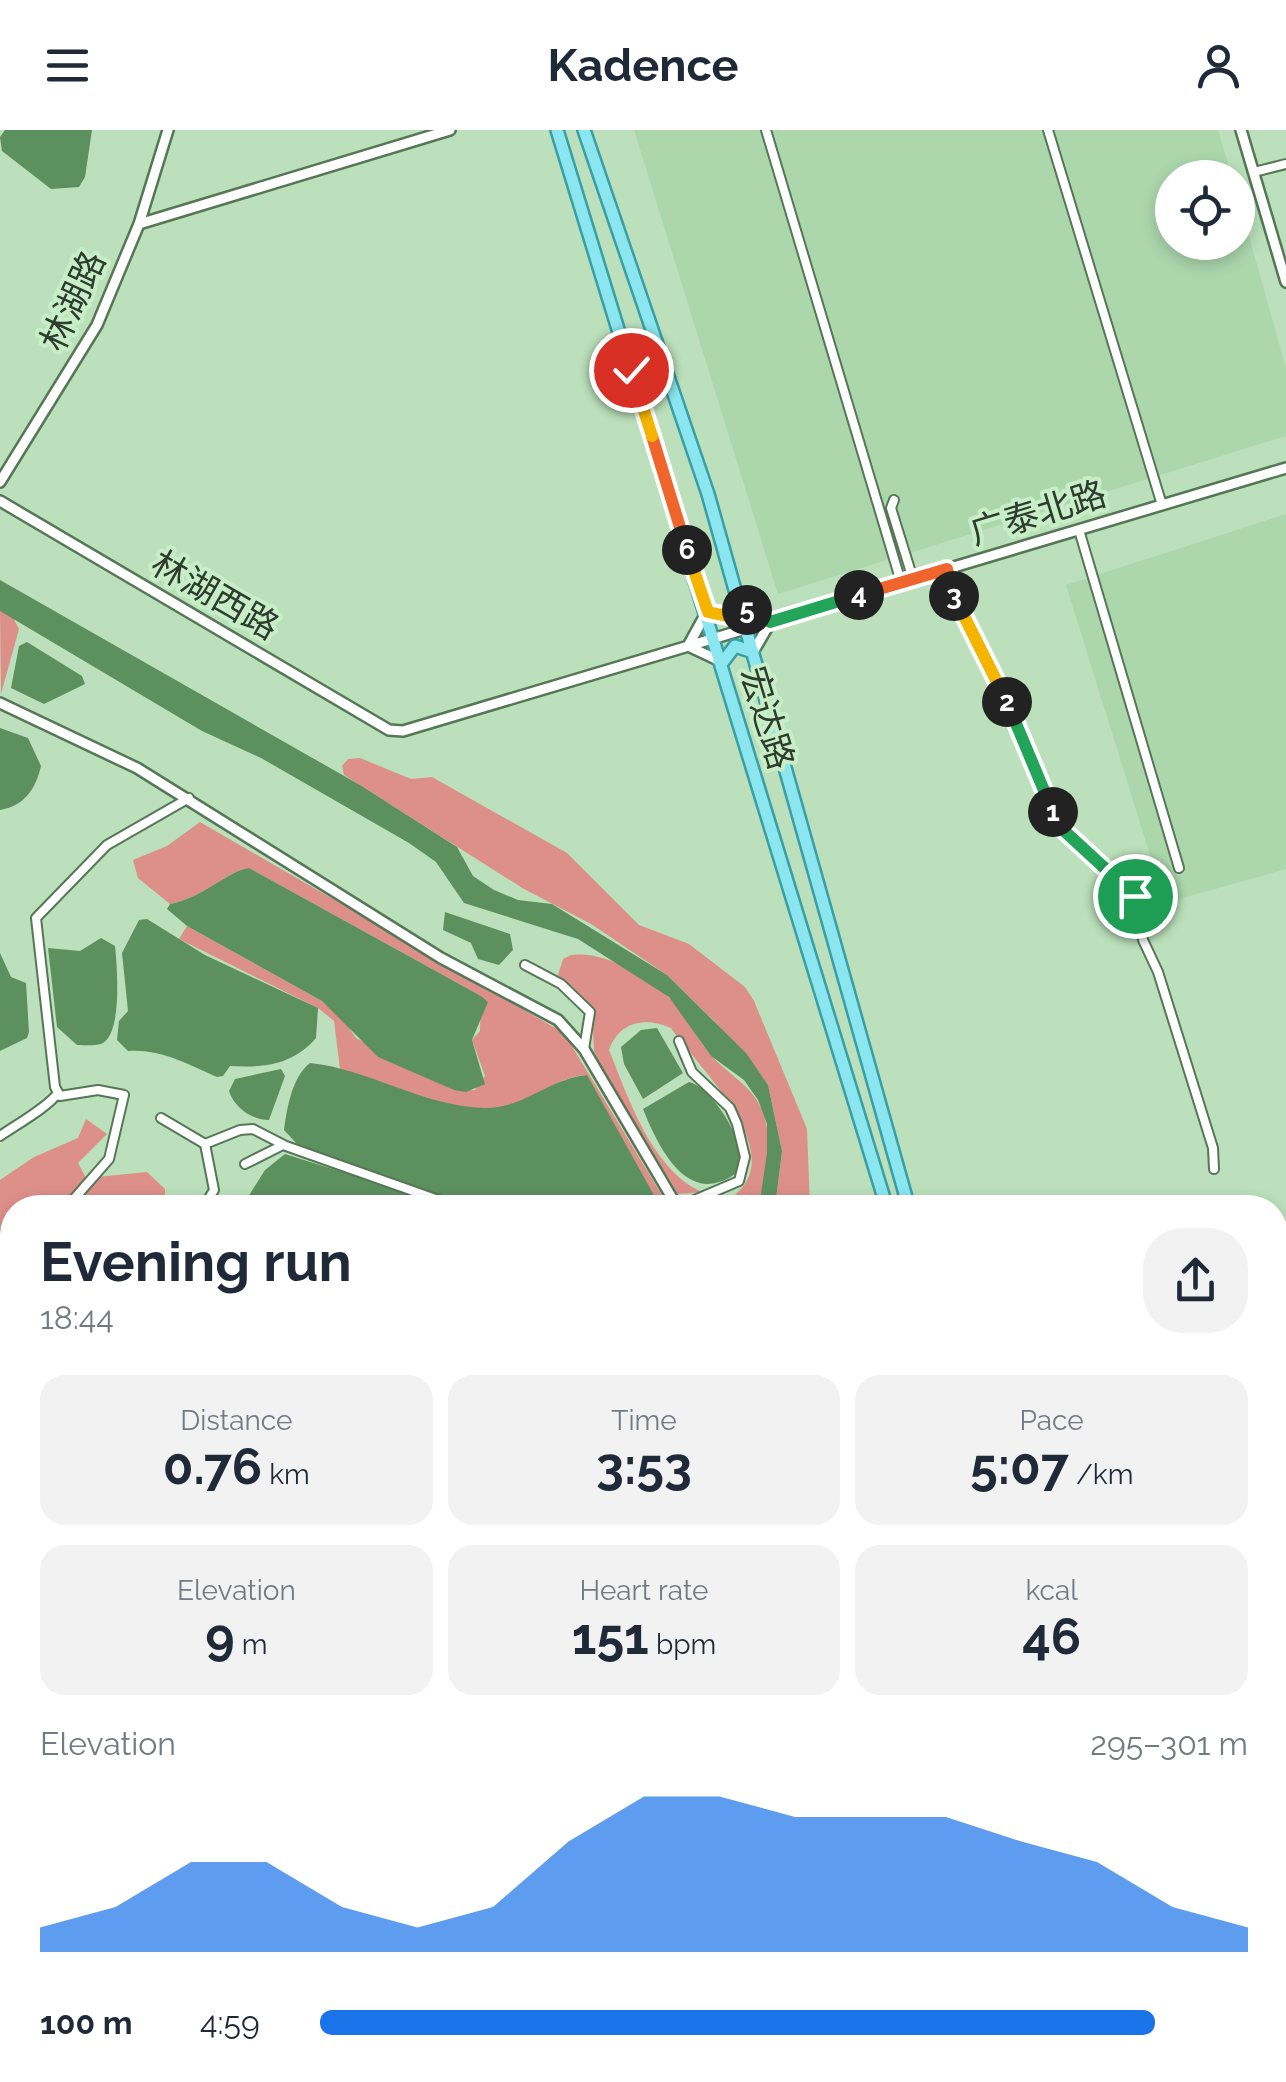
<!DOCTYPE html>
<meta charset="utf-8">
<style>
:root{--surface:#fff;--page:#f2f2f3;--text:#1f2937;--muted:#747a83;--accent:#1a73e8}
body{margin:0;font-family:Raleway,"Noto Sans SC",sans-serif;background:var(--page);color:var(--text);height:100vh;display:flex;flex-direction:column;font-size:38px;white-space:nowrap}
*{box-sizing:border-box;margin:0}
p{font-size:32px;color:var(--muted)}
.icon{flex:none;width:55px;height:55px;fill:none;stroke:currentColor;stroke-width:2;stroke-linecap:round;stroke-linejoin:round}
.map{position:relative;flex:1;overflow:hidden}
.details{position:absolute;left:0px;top:1065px;width:1288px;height:888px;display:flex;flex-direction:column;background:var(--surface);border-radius:40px 40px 0 0;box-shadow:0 5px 15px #0003}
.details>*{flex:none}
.tools{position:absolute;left:1155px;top:30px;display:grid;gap:20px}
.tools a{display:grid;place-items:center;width:100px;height:100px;border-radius:50%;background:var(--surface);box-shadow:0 5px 15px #0003;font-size:50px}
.pin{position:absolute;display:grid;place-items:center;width:85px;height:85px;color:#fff;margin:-42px;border:5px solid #fff;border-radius:50%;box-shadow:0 2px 10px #0007}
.km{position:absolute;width:50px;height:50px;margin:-25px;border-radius:50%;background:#222;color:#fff;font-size:28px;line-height:50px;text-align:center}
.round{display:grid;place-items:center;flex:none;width:105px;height:105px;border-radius:40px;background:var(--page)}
.headline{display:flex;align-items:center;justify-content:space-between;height:170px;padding:0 40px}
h1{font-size:55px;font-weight:700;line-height:75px}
.figures{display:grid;grid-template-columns:repeat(3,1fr);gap:15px;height:170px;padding:10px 40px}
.figures div{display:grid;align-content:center;border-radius:25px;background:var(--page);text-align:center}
.figures b{font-size:50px;font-weight:700}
.figures small{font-size:28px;font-weight:400}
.figures p{font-size:28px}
.chart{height:280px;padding:20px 40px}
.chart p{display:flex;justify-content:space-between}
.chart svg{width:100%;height:180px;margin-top:10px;fill:var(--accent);opacity:.7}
ul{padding:0 40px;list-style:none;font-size:32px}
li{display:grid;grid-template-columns:160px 120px 1fr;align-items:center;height:75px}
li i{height:25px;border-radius:12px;background:var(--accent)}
header{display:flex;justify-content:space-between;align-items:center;height:130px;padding:0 40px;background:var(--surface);font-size:45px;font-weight:700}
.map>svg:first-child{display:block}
.built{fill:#acd7ad}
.forest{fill:#dd9089}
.water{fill:#5c915f}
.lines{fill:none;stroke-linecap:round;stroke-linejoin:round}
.minor-casing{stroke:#557756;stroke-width:12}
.tertiary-casing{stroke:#557756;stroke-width:14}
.primary-casing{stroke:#399fa5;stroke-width:16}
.motorway-casing{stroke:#399fa5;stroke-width:18}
.minor{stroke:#fff;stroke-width:8}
.tertiary{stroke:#fff;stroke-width:9}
.primary{stroke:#8ce6ef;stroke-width:11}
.motorway{stroke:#40d5e5;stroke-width:12}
.split-1-casing{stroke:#fff;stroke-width:20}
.split-2-casing{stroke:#fff;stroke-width:20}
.split-3-casing{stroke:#fff;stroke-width:20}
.split-4-casing{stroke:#fff;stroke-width:20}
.split-5-casing{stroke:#fff;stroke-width:20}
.split-6-casing{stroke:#fff;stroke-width:20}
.split-7-casing{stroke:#fff;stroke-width:20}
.split-8-casing{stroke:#fff;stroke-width:20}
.split-1{stroke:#22a559;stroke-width:12}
.split-2{stroke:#22a559;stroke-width:12}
.split-3{stroke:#f5b400;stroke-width:12}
.split-4{stroke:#f0652b;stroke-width:12}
.split-5{stroke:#22a559;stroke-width:12}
.split-6{stroke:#f5b400;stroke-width:12}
.split-7{stroke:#f0652b;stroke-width:12}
.split-8{stroke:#f5b400;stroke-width:12}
.labels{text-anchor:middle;stroke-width:8;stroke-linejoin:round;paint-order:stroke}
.street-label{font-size:35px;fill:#2d3c2d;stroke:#c8eec8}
</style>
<header><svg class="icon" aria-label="menu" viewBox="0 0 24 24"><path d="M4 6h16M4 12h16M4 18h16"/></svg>Kadence<svg class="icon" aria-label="person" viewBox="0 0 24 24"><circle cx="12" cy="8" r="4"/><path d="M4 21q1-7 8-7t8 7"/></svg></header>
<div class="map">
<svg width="1286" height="1952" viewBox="0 0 1286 1952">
<rect width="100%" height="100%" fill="#bbe0bb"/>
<path class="built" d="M 634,0 L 1218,0 L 1232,47 L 1172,48 L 1172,112 L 1238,112 L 1238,67 L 1286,238 L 1286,306 L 778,464 Z
M 1286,384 L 1286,739 L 1165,773 L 1066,455 Z
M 1275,1226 L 1286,1237 L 1286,1318 L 1275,1321 Z"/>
<path class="forest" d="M 0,481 L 12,486 L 19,499 L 1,564 Z
M 360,628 L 411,649 L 432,647 L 567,723 L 639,795 L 689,814 L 745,857 L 754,871 L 807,999 L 810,1077 L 775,1077 L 782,1021 L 768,955 L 715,892 L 667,845 L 591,794 L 524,759 L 344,645 L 342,636 L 348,629 Z
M 200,692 L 564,903 L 669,1077 L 653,1077 L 659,1074 L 586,945 C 552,948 534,973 507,977 C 454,986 389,959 340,939 L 334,891 L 318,878 L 179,809 L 187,796 L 322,871 L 339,883 L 356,908 L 454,960 L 475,960 L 485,946 L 472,910 L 480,901 L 481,866 L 249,738 C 229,740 203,768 170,774 L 138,748 L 133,730 L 167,716 Z
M 571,825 C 604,820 652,847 673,872 C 687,888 696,907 709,923 C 730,948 758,956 766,993 C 772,1020 763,1051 759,1077 L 710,1077 C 719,1073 731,1069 738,1062 C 786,1017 695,934 671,898 C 645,887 620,891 609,920 C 628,967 652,1040 702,1062 L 678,1064 L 606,946 L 594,921 L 592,879 L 558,845 L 563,829 Z
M 86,989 L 107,1004 L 78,1033 L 86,1048 L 147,1042 L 165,1059 L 165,1077 L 12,1078 L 12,1125 L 0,1105 L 0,1050 L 34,1027 L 78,1008 Z
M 12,1159 L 12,1239 L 2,1239 L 0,1251 L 0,1168 Z
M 12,1379 L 12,1586 L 0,1597 L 0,1383 Z
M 1275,1875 L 1286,1918 L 1286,1952 L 1087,1952 L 1086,1940 L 1275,1940 Z
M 628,1940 L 720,1940 L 728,1946 L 853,1940 L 841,1952 L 631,1952 Z"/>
<path class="water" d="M 5,0 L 92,0 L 85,47 L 79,57 L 51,59 L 2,21 L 0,7 Z
M 0,450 L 360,655 L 457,717 L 473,746 L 494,760 L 518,770 L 552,774 L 667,845 L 746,923 L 768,955 L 782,1021 L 775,1077 L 759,1077 L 767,1023 L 767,994 L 758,970 L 744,950 L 711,926 L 669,867 L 578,809 L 464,773 L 436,732 L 409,713 L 261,628 L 202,601 L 0,481 Z
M 27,512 L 82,546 L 85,554 L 44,574 L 11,558 L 19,516 Z
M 0,598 L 28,608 L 41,636 C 36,659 24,676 0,680 Z
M 249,738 L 481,866 L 488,872 L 472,910 L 485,954 L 466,962 L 454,960 L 378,927 L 322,871 L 187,796 L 167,779 L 170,774 C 203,768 229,740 249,738 Z
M 445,782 L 510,804 L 513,820 L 499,835 L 478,829 L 471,813 L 443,800 Z
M 147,789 L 205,825 L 318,878 L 316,908 C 293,935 264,938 230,936 L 223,946 L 217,947 C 188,934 159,918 128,921 L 117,910 L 119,891 L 128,881 L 122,823 L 139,790 Z
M 101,808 L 115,816 C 117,835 123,906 101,914 C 94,916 84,915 77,915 L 57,897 L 48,818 L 80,821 Z
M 0,823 L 11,847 L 26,853 L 29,902 L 27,908 L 0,921 Z
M 657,898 L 683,943 L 643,969 L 624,934 L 621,917 L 641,900 Z
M 310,933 C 369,939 422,976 484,978 C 523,979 548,949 587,945 L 659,1074 L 470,1077 L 297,1014 L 284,1000 C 287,978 292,947 310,933 Z
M 281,939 L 285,946 L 269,990 C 251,990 234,977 229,961 L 235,949 Z
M 689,952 C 712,957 751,1017 738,1040 C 734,1046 726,1050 719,1052 C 680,1065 655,1009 643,979 Z
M 285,1024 L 412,1064 L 439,1077 L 241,1078 L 265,1040 Z"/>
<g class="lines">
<defs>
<path id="minor" d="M 766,0 L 901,452
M 1048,0 L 1162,375
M 1254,42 L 1286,34
M 894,370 L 891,378 L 913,449
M 1079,400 L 1179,738
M 947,439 L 957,477 L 993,538 L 1060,697 L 1135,766 L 1143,810 L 1158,842 L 1213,1018 L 1214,1039
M 525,835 L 561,854 L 590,882 L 584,919
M 161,988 L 205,1014 L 214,1060 L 203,1078
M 0,1006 C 16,995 48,977 58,963
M 205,1014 L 240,1000 L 253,999 L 286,1016 L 461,1078
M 245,1034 L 283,1015
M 678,1077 L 739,1051 L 745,1027 L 737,994 L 730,978 L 692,942 L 679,911
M 66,1078 L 109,1029 L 124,965 L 98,960 L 60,966 L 55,957 L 36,788 L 107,715 L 189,668
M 0,1142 L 12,1144
M 0,1181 L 12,1170
M 1275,1246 L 1286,1250
M 1275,1541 L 1286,1538
M 1275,1579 L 1286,1578
M 1275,1696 L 1286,1695
M 1275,1789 L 1286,1792
M 972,1940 L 972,1952"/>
<path id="tertiary" d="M 1241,0 L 1286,152
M 139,94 L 450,0
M 0,352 L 97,195 L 139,94 L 168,0
M 0,371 L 389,600 L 403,601 L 1286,338
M 739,472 L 770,493 L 753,522
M 704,487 L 688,516 L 720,531
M 0,573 L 137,638 L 441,828 L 558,890 L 584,919 L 678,1078
M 1275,1332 L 1286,1328
M 1275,1395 L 1286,1390
M 1275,1406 L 1286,1400
M 0,1687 L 12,1669
M 0,1814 L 12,1851
M 0,1950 L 12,1919
M 589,1952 L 590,1940"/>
<path id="primary" d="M 557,0 L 887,1078
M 584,0 L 708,364 L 909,1078
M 705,479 L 724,487 L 734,482 L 739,472
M 722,533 L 735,516 L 753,522
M 1001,1940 L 1002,1952
M 1062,1940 L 1062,1952"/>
<path id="motorway" d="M 1275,1358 L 1286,1354
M 1275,1376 L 1286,1372
M 55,1952 L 77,1940
M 97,1952 L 120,1940
M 129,1952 L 151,1940
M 176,1952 L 198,1940"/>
</defs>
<use href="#minor" class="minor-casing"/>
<use href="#tertiary" class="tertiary-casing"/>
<use href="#primary" class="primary-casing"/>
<use href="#motorway" class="motorway-casing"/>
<use href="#minor" class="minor"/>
<use href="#tertiary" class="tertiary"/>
<use href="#primary" class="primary"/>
<use href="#motorway" class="motorway"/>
</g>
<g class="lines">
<defs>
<path id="split-1" d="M 1053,682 L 1060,697 L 1135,766"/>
<path id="split-2" d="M 1007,572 L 1053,682"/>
<path id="split-3" d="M 954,466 L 1007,572"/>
<path id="split-4" d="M 859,465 L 947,439 L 954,466"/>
<path id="split-5" d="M 747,480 L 770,492 L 859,465"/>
<path id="split-6" d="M 687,420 L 708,482 L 727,486 L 739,472 L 747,480"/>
<path id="split-7" d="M 652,306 L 687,420"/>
<path id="split-8" d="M 631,240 L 652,306"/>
</defs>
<use href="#split-1" class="split-1-casing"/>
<use href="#split-2" class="split-2-casing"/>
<use href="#split-3" class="split-3-casing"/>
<use href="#split-4" class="split-4-casing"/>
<use href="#split-5" class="split-5-casing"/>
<use href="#split-6" class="split-6-casing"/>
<use href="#split-7" class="split-7-casing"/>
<use href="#split-8" class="split-8-casing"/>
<use href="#split-1" class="split-1"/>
<use href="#split-2" class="split-2"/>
<use href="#split-3" class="split-3"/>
<use href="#split-4" class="split-4"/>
<use href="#split-5" class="split-5"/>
<use href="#split-6" class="split-6"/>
<use href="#split-7" class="split-7"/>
<use href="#split-8" class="split-8"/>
</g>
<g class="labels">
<g class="street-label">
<text transform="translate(73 171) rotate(-65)" y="12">林湖路</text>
<text transform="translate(1038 383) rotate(-17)" y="12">广泰北路</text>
<text transform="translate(215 465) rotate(30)" y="12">林湖西路</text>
<text transform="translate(767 588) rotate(73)" y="12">宏达路</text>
</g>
</g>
</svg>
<div class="tools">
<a><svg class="icon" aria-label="locate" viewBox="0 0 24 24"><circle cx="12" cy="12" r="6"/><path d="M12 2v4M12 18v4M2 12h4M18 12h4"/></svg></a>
</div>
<div class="pin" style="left:1135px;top:766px;background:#1e9e55"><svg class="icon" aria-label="arrive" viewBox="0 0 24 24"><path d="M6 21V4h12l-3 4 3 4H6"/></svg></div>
<div class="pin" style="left:631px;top:240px;background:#d93025"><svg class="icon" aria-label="check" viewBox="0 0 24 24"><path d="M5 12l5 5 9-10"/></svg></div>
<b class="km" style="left:1053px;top:682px">1</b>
<b class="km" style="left:1007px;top:572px">2</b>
<b class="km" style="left:954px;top:466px">3</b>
<b class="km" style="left:859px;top:465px">4</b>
<b class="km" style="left:747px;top:480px">5</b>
<b class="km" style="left:687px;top:420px">6</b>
<section class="details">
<div class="headline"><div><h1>Evening run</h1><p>18:44</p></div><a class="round"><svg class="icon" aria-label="share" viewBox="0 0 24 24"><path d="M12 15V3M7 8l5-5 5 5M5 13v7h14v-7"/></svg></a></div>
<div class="figures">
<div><p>Distance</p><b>0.76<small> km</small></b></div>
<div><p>Time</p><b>3:53</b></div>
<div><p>Pace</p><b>5:07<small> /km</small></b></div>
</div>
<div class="figures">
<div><p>Elevation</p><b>9<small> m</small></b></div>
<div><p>Heart rate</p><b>151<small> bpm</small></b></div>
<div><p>kcal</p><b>46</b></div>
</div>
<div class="chart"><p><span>Elevation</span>295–301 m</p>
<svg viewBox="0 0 160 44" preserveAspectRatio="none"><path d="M0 44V38L10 33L20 22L30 22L40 33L50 38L60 33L70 17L80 6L90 6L100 11L110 11L120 11L130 17L140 22L150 33L160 38V44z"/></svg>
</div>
<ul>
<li><b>100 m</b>4:59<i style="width:90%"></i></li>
</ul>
</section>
</div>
